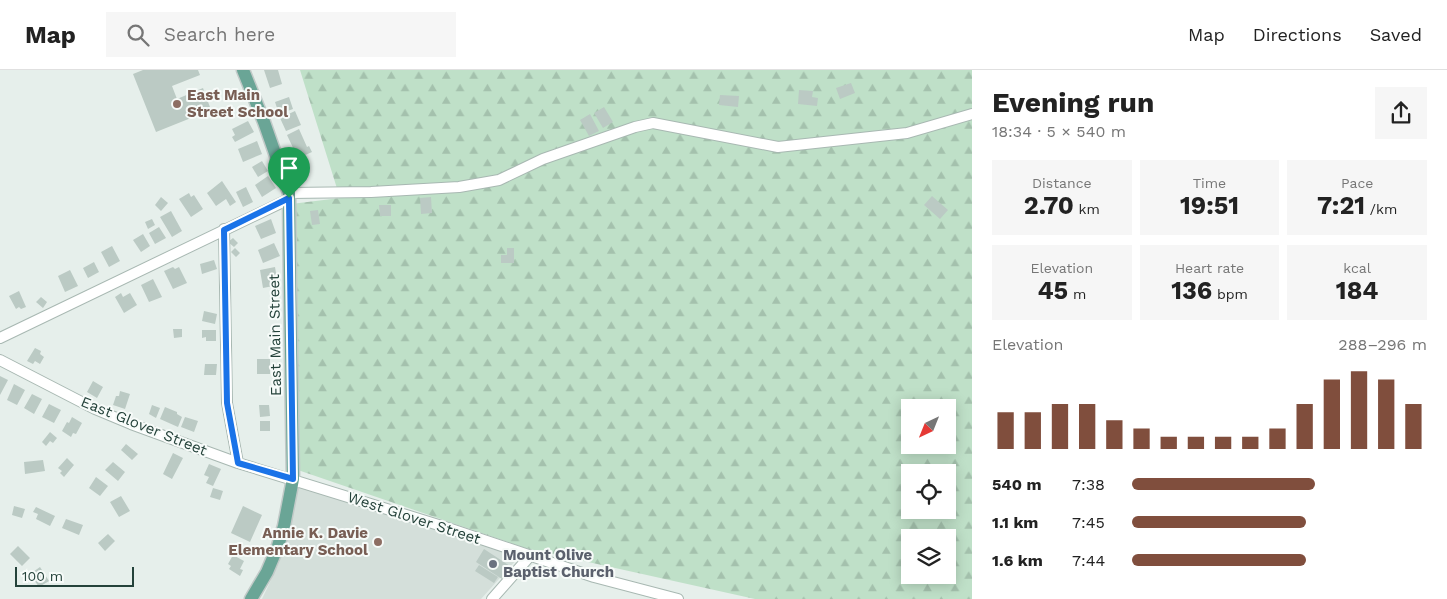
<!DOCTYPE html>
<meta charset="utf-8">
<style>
:root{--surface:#fff;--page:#f6f6f6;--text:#222;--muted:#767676;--line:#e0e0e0;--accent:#804e3d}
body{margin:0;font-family:"Work Sans",sans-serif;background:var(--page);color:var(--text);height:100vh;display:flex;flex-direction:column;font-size:19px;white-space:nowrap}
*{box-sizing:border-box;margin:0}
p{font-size:16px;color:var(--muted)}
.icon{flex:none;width:28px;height:28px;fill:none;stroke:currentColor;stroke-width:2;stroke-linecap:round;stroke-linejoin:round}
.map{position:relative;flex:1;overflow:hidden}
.side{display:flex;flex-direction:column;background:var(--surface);width:475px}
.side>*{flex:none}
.needle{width:32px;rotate:223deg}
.controls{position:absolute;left:901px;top:329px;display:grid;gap:10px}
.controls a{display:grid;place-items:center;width:55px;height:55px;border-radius:0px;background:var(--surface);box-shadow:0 2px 12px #0003;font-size:25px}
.scale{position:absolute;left:15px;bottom:12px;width:119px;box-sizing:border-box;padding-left:5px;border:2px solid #24423a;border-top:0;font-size:14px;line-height:18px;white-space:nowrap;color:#24423a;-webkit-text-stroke:4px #f7fbf9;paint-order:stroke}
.pin{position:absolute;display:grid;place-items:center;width:42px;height:42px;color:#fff;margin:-51px -21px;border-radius:50% 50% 50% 0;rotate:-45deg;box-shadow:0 0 5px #0007}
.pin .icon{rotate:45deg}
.round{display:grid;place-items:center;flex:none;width:52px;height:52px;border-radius:0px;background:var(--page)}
.overview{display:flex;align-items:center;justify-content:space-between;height:85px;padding:0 20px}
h1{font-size:28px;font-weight:700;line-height:38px}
.figures{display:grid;grid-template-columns:repeat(3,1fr);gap:8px;height:85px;padding:5px 20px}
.figures div{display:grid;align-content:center;border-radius:0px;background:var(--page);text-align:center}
.figures b{font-size:25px;font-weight:700}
.figures small{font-size:14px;font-weight:400}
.figures p{font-size:14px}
.chart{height:140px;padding:10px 20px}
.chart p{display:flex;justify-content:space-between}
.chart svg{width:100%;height:90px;margin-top:5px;stroke:var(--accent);stroke-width:6}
ul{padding:0 20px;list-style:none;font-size:16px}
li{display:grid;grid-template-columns:80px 60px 1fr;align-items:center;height:38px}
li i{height:12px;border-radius:6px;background:var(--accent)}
header{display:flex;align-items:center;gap:30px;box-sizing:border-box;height:70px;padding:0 25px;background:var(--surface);border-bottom:1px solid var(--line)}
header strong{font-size:24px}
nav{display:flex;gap:28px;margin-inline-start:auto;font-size:18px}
.search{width:350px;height:45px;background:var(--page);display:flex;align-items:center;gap:12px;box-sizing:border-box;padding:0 18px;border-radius:0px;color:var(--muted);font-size:19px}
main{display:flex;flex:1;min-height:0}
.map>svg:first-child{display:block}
.built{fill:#d4dfda}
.forest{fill:url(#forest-firs);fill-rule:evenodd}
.building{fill:#bbcac4}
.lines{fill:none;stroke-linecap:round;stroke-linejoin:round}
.minor-casing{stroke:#a8b8b2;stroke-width:12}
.major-casing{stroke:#c2cac8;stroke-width:15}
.minor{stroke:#fff;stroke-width:10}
.major{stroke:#6aa596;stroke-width:12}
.route-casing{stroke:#fff;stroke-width:10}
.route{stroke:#1a73e8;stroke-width:6}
.education-dot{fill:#8d6e63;stroke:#f7fbf9;stroke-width:2}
.worship-dot{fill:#6b7280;stroke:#f7fbf9;stroke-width:2}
.labels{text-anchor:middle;stroke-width:4;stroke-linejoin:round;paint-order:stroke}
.education-label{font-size:15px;font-weight:bold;fill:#785e54;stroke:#f7fbf9;text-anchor:start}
.street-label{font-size:15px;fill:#24423a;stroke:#f7fbf9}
.worship-label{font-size:15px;font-weight:bold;fill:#5b616d;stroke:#f7fbf9;text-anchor:start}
</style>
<header>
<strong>Map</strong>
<div class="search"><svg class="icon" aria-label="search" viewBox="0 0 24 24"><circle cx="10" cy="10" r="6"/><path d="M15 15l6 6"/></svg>Search here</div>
<nav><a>Map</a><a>Directions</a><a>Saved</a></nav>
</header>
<main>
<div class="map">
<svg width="972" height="529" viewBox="0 0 972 529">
<defs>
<pattern id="forest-firs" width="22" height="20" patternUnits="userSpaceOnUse" patternTransform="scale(1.25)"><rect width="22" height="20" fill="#bfe0c8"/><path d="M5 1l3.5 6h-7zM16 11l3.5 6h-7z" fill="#a4c1ad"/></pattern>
</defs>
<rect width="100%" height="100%" fill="#e6efeb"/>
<path class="built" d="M 301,415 L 518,488 L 481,529 L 262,529 L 279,493 L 291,457 L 295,424 L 296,419 Z"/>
<path class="forest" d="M 300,0 L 972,0 L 972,529 L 755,529 L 525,478 L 295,399 L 291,134 L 340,128 ZM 910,338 L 948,338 L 948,375 L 910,375 ZM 910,402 L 948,402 L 948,440 L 910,440 ZM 910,468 L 948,468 L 948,505 L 910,505 Z"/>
<path class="building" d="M 143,0 L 198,0 L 200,5 L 172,16 L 177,29 L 203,18 L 211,40 L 156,62 L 133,4 Z
M 264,0 L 278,0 L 282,14 L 270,18 Z
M 851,13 L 855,23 L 840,29 L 836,18 Z
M 799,20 L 813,21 L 812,27 L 818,28 L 817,36 L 798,34 Z
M 720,25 L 739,26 L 738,37 L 719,35 Z
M 289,27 L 293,39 L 279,44 L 275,32 Z
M 604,37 L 613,52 L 603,58 L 594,43 Z
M 295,41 L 301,55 L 286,61 L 280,48 Z
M 590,44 L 599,61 L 589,66 L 580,50 Z
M 248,51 L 254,62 L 235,72 L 232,67 L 235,65 L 232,59 Z
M 299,59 L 307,77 L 309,76 L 312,82 L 303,86 L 300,80 L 295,82 L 287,65 Z
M 257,71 L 262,84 L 243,92 L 238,79 Z
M 262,91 L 268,101 L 258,107 L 252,97 Z
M 268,106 L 276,118 L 262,127 L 255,115 Z
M 222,111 L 236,132 L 230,136 L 226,129 L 216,136 L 207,123 Z
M 246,117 L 253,132 L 243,137 L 236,122 Z
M 189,123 L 191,127 L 194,125 L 203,139 L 191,147 L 179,129 Z
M 932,126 L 948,140 L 940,149 L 924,135 Z
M 161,127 L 168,133 L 161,141 L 155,135 Z
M 431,127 L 432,143 L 421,144 L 420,128 Z
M 379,135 L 391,135 L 391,146 L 380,146 Z
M 318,140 L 320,154 L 312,155 L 310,141 Z
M 171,141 L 182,161 L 172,167 L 160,147 Z
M 152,149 L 155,155 L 148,159 L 145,152 Z
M 271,149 L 276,163 L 261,169 L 255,156 Z
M 159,157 L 166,168 L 155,174 L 149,163 Z
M 143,164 L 150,176 L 141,182 L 133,170 Z
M 233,168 L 238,173 L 234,177 L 228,172 Z
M 274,173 L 280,186 L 263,193 L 258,180 Z
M 112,176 L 120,191 L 109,197 L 101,182 Z
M 235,178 L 240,183 L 236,187 L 231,182 Z
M 507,178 L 514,178 L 514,193 L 501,193 L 501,185 L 507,185 Z
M 214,190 L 217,199 L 202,204 L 200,194 Z
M 94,192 L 99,202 L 88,208 L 83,198 Z
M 173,197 L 175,199 L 179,197 L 187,213 L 173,219 L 164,201 Z
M 275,197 L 278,215 L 263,218 L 260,200 Z
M 70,200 L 78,216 L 65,222 L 58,206 Z
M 153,209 L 162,227 L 149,232 L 141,215 Z
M 19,221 L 26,237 L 21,239 L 19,237 L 16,239 L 9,226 Z
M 121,223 L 123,227 L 130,223 L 137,235 L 124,243 L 115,227 Z
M 41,227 L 47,232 L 43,238 L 36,232 Z
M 204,241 L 217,244 L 215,254 L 202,251 Z
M 173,259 L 182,259 L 182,267 L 174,268 Z
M 202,260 L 216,260 L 216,271 L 206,271 L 206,267 L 202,268 Z
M 35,278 L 41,281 L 40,284 L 44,287 L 40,294 L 35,291 L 33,294 L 27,291 Z
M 257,289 L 270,289 L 270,304 L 257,304 Z
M 205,294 L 217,294 L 216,305 L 204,305 Z
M 0,306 L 8,310 L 0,325 Z
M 93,311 L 103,317 L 97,328 L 87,322 Z
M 14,314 L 25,320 L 17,335 L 7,330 Z
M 120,321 L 130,324 L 125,339 L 113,335 L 116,326 L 119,326 Z
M 32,324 L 42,329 L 34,344 L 24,338 Z
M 49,334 L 61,340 L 54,353 L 42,347 Z
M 152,335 L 160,338 L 156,348 L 149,344 Z
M 259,335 L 269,335 L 270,346 L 260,347 Z
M 165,337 L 177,342 L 177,344 L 182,347 L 178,357 L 160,349 Z
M 72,347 L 82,353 L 76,364 L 73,363 L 71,367 L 62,361 L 67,352 L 69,353 Z
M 185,347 L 198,351 L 194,362 L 181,357 Z
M 260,351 L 270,351 L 270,361 L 260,361 Z
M 50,362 L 57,368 L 53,373 L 50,371 L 46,376 L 42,372 Z
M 126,374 L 138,384 L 132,390 L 121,380 Z
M 173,383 L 183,388 L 172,409 L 163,404 Z
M 67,388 L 74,395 L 64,407 L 60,403 L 62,401 L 58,398 Z
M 43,390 L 45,401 L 25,404 L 24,392 Z
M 113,392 L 125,402 L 118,411 L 105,400 Z
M 209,394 L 221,399 L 213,416 L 206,413 L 209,407 L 204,405 Z
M 96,407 L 108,416 L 100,426 L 89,418 Z
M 213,418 L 223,421 L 220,430 L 210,427 Z
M 121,426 L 130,441 L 119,447 L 110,432 Z
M 14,436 L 25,439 L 22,448 L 12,445 Z
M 243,436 L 262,445 L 250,472 L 231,463 Z
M 36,437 L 55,446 L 50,456 L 36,449 L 38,444 L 33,442 Z
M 66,449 L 83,455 L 79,465 L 62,458 Z
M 108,464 L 115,471 L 105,481 L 98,473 Z
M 18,476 L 30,488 L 22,496 L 10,484 Z
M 484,479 L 510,496 L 502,509 L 476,492 Z
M 233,485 L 244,491 L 240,499 L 243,500 L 240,506 L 229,499 L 231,496 L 228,494 Z
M 479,495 L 498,507 L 494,513 L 475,501 Z
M 40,497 L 49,511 L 39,517 L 30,504 Z"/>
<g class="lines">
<defs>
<path id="minor" d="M 289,123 L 371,122 L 459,117 L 499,110 L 543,89 L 635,57 L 653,53 L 778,77 L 907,63 L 972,44
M 224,159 L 227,333 L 238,393
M 0,268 L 289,129
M 0,290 L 95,339 L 131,354 L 238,393 L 445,457 L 594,507 L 678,529
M 492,529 L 530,486"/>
<path id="major" d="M 243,0 L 264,52 L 289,123 L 290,219 L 293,409 L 284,456 L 278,476 L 267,502 L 251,529"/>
</defs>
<use href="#minor" class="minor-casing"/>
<use href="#major" class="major-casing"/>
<use href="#minor" class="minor"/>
<use href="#major" class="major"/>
</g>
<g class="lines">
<defs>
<path id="route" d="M 289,128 L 293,409 L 238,393 L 227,333 L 224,160 Z"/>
</defs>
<use href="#route" class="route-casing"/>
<use href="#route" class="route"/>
</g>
<g class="education-dot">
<circle cx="177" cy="34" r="5"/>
<circle cx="378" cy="472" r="5"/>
</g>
<circle class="worship-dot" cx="493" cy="494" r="5"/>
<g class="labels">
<g class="education-label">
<text x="187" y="30">East Main<tspan x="187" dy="17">Street School</tspan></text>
<text x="368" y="468" text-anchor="end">Annie K. Davie<tspan x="368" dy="17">Elementary School</tspan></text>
</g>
<g class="street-label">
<text transform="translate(275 265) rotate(-91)" y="5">East Main Street</text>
<text transform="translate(144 356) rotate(22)" y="5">East Glover Street</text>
<text transform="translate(414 448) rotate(18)" y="5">West Glover Street</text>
</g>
<g class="worship-label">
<text x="503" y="490">Mount Olive<tspan x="503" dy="17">Baptist Church</tspan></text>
</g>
</g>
</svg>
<div class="controls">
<a><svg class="needle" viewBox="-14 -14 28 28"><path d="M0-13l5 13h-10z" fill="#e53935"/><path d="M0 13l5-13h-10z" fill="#767676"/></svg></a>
<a><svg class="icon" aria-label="locate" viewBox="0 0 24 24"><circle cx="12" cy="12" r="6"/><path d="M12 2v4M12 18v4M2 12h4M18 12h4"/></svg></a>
<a><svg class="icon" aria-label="layers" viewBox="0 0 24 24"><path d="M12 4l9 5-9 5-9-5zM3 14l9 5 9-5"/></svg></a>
</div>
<div class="scale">100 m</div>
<div class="pin" style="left:289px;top:128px;background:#1e9e55"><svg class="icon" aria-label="arrive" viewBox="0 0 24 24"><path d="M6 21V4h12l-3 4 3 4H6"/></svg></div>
</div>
<section class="side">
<div class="overview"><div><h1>Evening run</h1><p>18:34 · 5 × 540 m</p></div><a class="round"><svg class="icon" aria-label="share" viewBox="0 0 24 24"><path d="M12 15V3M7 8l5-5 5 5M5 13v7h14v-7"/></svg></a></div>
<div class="figures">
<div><p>Distance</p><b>2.70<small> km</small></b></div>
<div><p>Time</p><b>19:51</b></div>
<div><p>Pace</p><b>7:21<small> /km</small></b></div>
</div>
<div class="figures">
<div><p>Elevation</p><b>45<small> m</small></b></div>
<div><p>Heart rate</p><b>136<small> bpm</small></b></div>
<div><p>kcal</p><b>184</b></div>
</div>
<div class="chart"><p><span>Elevation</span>288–296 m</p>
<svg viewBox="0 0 160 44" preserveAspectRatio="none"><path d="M5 44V26M15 44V26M25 44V22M35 44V22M45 44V30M55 44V34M65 44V38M75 44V38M85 44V38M95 44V38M105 44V34M115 44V22M125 44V10M135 44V6M145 44V10M155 44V22"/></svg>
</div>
<ul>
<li><b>540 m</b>7:38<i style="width:62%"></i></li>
<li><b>1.1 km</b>7:45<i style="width:59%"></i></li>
<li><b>1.6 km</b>7:44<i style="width:59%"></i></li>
</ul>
</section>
</main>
